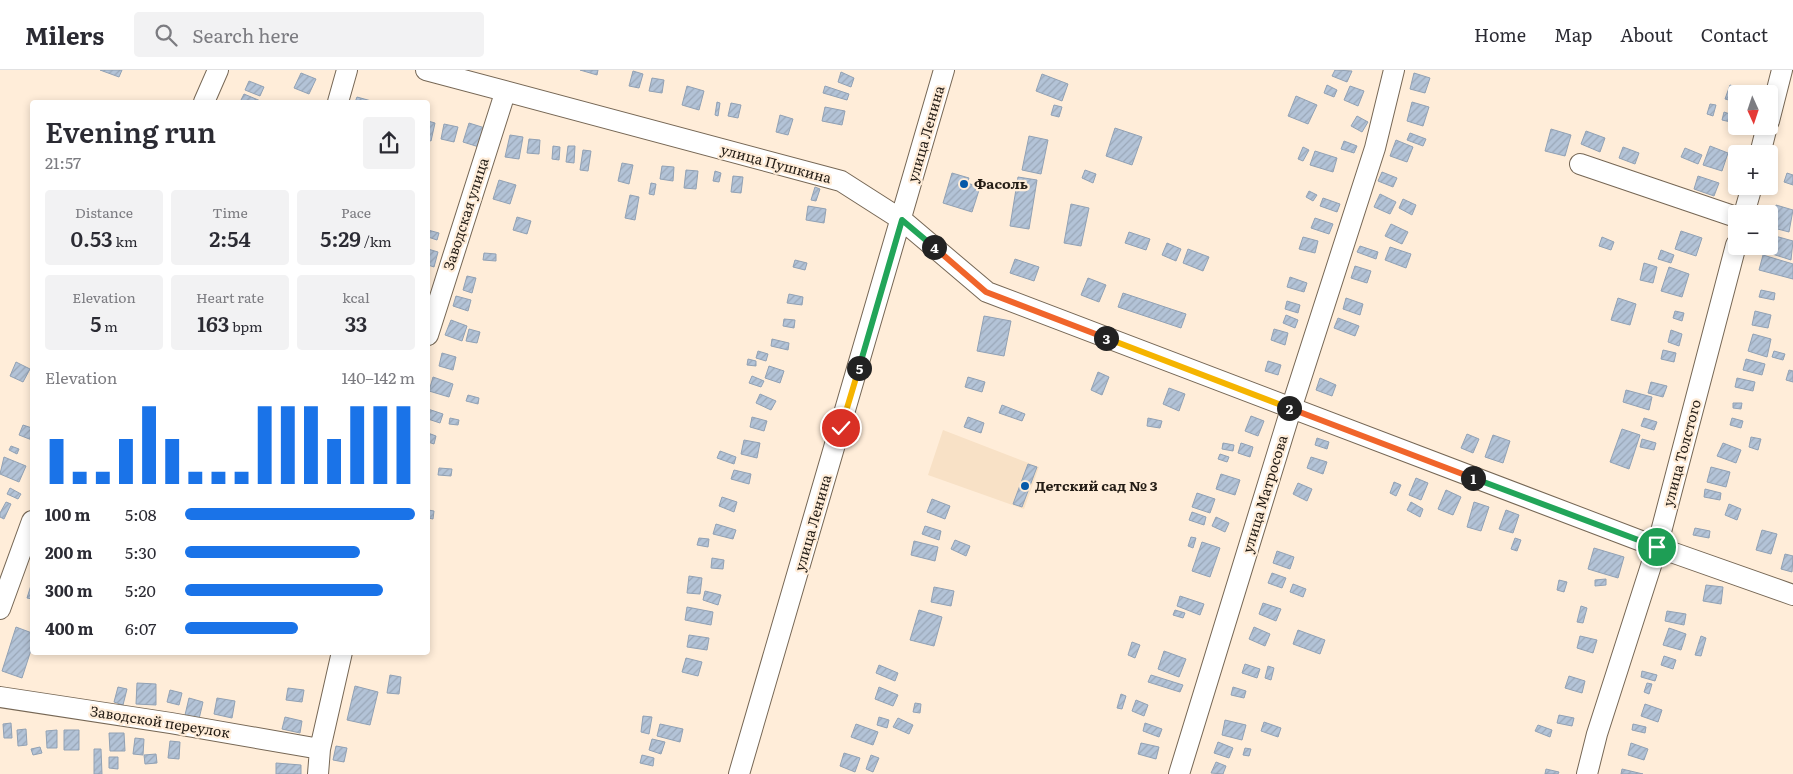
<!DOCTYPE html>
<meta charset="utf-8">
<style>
:root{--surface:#fff;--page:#f2f2f3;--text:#2b2b33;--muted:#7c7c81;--line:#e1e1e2;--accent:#1a73e8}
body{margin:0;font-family:Literata,serif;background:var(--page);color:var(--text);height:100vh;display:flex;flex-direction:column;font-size:19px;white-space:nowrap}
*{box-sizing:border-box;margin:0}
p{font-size:16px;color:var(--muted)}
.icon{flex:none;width:28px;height:28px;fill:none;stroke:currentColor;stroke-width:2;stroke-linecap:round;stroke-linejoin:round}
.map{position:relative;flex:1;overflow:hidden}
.sheet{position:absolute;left:30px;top:30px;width:400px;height:555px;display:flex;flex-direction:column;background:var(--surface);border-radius:5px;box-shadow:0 2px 8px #0003}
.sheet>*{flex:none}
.needle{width:32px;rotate:177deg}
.buttons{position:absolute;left:1728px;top:15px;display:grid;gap:10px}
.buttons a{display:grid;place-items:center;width:50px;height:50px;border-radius:5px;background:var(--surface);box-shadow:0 2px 8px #0003;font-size:25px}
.pin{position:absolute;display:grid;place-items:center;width:42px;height:42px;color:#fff;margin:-21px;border:2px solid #fff;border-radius:50%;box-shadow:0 1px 5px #0007}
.km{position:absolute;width:25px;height:25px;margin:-12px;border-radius:50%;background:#222;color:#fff;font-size:14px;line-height:25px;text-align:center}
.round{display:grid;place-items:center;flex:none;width:52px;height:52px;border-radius:5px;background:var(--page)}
.headline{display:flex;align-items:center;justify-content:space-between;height:85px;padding:0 15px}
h1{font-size:28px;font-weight:600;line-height:38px}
.metrics{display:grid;grid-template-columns:repeat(3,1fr);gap:8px;height:85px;padding:5px 15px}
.metrics div{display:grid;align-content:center;border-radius:5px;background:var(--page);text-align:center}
.metrics b{font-size:21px;font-weight:600}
.metrics small{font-size:14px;font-weight:400}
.metrics p{font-size:14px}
.chart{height:140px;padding:10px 15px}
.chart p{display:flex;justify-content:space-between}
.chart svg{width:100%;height:90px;margin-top:5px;stroke:var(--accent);stroke-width:6}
ul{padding:0 15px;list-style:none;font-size:16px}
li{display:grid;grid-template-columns:80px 60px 1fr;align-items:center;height:38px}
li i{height:12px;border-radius:6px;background:var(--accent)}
header{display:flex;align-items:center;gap:30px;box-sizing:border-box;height:70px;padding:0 25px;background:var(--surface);border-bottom:1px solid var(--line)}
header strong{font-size:24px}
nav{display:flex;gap:28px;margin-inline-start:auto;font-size:18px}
.search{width:350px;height:45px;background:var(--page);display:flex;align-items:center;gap:12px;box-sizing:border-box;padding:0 18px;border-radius:5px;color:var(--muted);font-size:19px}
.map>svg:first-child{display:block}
.built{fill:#f8e1c6}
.building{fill:url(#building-hatch);stroke:#91a1b4}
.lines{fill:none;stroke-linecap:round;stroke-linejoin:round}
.minor-casing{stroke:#766755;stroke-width:22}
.minor{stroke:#fff;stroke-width:20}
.split-1-casing{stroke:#fff;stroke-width:10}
.split-2-casing{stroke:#fff;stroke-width:10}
.split-3-casing{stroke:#fff;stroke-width:10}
.split-4-casing{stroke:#fff;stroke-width:10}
.split-5-casing{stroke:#fff;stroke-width:10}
.split-6-casing{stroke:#fff;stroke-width:10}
.split-1{stroke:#22a559;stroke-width:6}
.split-2{stroke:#f0652b;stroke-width:6}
.split-3{stroke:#f5b400;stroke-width:6}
.split-4{stroke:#f0652b;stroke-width:6}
.split-5{stroke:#22a559;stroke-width:6}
.split-6{stroke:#f5b400;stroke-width:6}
.poi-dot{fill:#0659a8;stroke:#ffedd9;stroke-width:2}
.labels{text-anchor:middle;stroke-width:4.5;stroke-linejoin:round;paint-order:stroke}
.street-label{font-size:14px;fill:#241d16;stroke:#ffedd9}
.poi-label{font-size:14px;font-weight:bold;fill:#241d16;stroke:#ffedd9;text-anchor:start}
</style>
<header>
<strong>Milers</strong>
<div class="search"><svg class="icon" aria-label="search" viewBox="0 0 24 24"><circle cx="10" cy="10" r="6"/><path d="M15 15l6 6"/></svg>Search here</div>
<nav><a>Home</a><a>Map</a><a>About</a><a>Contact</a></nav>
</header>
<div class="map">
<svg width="1793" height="704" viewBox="0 0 1793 704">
<defs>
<pattern id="building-hatch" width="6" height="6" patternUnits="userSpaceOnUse" patternTransform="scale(1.25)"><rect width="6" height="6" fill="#b3c3d7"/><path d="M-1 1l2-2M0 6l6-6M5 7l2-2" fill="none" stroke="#9aa7b8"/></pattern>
</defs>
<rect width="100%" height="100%" fill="#ffedd9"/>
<path class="built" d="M 943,360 L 1039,397 L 1024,439 L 928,405 Z"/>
<path class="building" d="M 100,0 L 122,0 L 119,7 Z
M 580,0 L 598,0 L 597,5 Z
M 1335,0 L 1352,1 L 1347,12 L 1332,6 Z
M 633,1 L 643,4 L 639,18 L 629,16 Z
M 841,2 L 854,8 L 851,17 L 838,12 Z
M 301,3 L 316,9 L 309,24 L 294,18 Z
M 1414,3 L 1430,8 L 1425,23 L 1410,19 Z
M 1042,4 L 1068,14 L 1062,31 L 1036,21 Z
M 652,8 L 664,10 L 662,23 L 649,21 Z
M 249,11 L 264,17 L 260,26 L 245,20 Z
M 1327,15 L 1337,20 L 1334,27 L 1324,23 Z
M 1730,15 L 1746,20 L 1744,24 L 1736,24 L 1736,32 L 1725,29 Z
M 687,16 L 704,21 L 699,40 L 682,35 Z
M 825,16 L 849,24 L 847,30 L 823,23 Z
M 1350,16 L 1364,21 L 1358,36 L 1344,30 Z
M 244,24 L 263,32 L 240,32 Z
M 1296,26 L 1317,35 L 1308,54 L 1288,46 Z
M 357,27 L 375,32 L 355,32 Z
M 717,32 L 720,33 L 718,46 L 715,45 Z
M 1412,32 L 1429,37 L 1423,56 L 1407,51 Z
M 731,33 L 741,35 L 738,48 L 728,46 Z
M 1710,34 L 1716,35 L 1713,46 L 1707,44 Z
M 1054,35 L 1062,37 L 1059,47 L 1051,45 Z
M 825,37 L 845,41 L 842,55 L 822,51 Z
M 1724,42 L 1736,46 L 1735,53 L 1722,50 Z
M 780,45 L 793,49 L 788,65 L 776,62 Z
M 1357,46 L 1368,52 L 1362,62 L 1351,56 Z
M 428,51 L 435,53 L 431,71 L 428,70 Z
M 469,53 L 485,58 L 479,77 L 463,72 Z
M 444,54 L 458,57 L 454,72 L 441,69 Z
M 1115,58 L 1142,67 L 1132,95 L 1106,86 Z
M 1551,59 L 1571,65 L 1565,86 L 1545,81 Z
M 1586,61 L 1605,68 L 1600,82 L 1581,74 Z
M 1410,63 L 1426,69 L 1423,76 L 1407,70 Z
M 510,65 L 523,67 L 519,89 L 505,87 Z
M 1029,66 L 1048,70 L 1041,104 L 1022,100 Z
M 529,69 L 540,70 L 539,84 L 527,83 Z
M 1396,70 L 1413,77 L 1407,92 L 1390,86 Z
M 1344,71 L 1357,76 L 1354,83 L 1341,79 Z
M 553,76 L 560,77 L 559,90 L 552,89 Z
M 568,76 L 575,76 L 574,93 L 566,92 Z
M 1710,76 L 1728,83 L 1722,101 L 1703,95 Z
M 1303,77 L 1309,80 L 1303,91 L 1298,89 Z
M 1623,77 L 1639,83 L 1635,94 L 1619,88 Z
M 1685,78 L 1702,85 L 1698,94 L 1681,87 Z
M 583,80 L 591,81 L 588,101 L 580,100 Z
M 1315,81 L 1337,88 L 1333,102 L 1310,95 Z
M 622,93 L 633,95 L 629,114 L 618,111 Z
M 662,96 L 674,97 L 673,111 L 660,109 Z
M 686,100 L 698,101 L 696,119 L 684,118 Z
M 1085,100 L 1096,104 L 1093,113 L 1082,108 Z
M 715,101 L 721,103 L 719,112 L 713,111 Z
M 1382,102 L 1397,108 L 1393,117 L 1378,111 Z
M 952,103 L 969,108 L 967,113 L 980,117 L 972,142 L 943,133 Z
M 1787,103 L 1793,105 L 1793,115 L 1784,112 Z
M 733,106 L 743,107 L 741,123 L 731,122 Z
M 1698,106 L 1719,113 L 1714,126 L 1694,119 Z
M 1018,107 L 1037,110 L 1029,159 L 1010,156 Z
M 499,110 L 516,115 L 510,134 L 493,129 Z
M 651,113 L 656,114 L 654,125 L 649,124 Z
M 815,117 L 820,119 L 816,131 L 811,130 Z
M 1309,121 L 1317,125 L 1313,131 L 1306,127 Z
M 1380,124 L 1396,132 L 1390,144 L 1374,137 Z
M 630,125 L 639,127 L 635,150 L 625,148 Z
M 1323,128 L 1340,134 L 1337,142 L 1320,136 Z
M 1403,129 L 1416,135 L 1412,145 L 1399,138 Z
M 1071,134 L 1089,138 L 1081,176 L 1064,173 Z
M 1776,135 L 1793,140 L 1789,162 L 1770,157 Z
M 808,136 L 826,139 L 824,153 L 806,150 Z
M 517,147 L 531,151 L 527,164 L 513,160 Z
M 1315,148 L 1333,154 L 1329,164 L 1311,158 Z
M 1391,154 L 1408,162 L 1402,174 L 1385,166 Z
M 428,160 L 439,163 L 437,170 L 428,167 Z
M 1681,161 L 1702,168 L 1696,186 L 1675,179 Z
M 1129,162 L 1150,169 L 1146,180 L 1125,173 Z
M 1775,166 L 1793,171 L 1791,190 L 1769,183 Z
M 1303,167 L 1318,171 L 1315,183 L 1299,179 Z
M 1602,167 L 1614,172 L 1611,180 L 1599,176 Z
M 1167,173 L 1181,179 L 1176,191 L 1162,185 Z
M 1360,176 L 1378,182 L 1376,189 L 1357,182 Z
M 1390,177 L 1411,184 L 1406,198 L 1385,190 Z
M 428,179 L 438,182 L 434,197 L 428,195 Z
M 1188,179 L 1209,187 L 1203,201 L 1183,193 Z
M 1661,180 L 1674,185 L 1671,193 L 1658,189 Z
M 484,183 L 496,184 L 496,191 L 483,190 Z
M 1763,185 L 1793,194 L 1793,209 L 1759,200 Z
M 1015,189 L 1039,197 L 1034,211 L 1010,203 Z
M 795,190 L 807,193 L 805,200 L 793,197 Z
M 1644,193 L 1657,197 L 1653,213 L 1640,210 Z
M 1355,196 L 1371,201 L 1367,213 L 1351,208 Z
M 1669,197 L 1689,204 L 1682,227 L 1661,221 Z
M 467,206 L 476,208 L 472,223 L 463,220 Z
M 1290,207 L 1307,213 L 1304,222 L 1287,217 Z
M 1088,208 L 1106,215 L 1099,232 L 1081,225 Z
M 1761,220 L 1775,223 L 1774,230 L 1759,227 Z
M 1123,223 L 1186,244 L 1181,258 L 1118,237 Z
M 789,224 L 803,227 L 802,235 L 787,233 Z
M 456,226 L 471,230 L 468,241 L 453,236 Z
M 1346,228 L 1363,234 L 1360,245 L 1343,239 Z
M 1618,228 L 1636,234 L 1630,255 L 1611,250 Z
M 1287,231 L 1300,235 L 1298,243 L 1285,239 Z
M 1675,241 L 1684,243 L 1682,251 L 1673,248 Z
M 1755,241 L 1771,245 L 1768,258 L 1752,255 Z
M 1286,245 L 1298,250 L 1295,258 L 1283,253 Z
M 984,246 L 1011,251 L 1004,286 L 977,281 Z
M 1338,248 L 1359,256 L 1355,266 L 1334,258 Z
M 784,249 L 795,250 L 794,258 L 783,256 Z
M 451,250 L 467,256 L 462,271 L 445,265 Z
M 469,259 L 480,262 L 477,273 L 466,271 Z
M 1274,259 L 1288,263 L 1285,275 L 1271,270 Z
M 1671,260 L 1682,264 L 1679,276 L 1668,272 Z
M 1753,264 L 1771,269 L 1767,287 L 1748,281 Z
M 772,269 L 789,273 L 788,280 L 771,276 Z
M 1663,280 L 1676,283 L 1674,292 L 1661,289 Z
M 758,281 L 768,284 L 766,291 L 756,288 Z
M 1774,281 L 1785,284 L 1783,290 L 1772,287 Z
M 442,283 L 456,287 L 453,300 L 439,296 Z
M 748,289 L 756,291 L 756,296 L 747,295 Z
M 1746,289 L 1765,294 L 1762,305 L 1743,300 Z
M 1268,291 L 1281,295 L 1278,305 L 1265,301 Z
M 16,292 L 30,299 L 23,312 L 10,306 Z
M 769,296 L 784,301 L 780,313 L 765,308 Z
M 1789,300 L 1793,301 L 1793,312 L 1786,310 Z
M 1098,302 L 1109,307 L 1102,325 L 1091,320 Z
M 752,306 L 764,311 L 761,317 L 749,313 Z
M 433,307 L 453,314 L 449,327 L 429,321 Z
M 968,307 L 985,312 L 982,322 L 965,317 Z
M 1320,308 L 1336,315 L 1332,326 L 1316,320 Z
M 1737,308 L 1755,312 L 1753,321 L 1735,317 Z
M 1651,312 L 1667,316 L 1663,327 L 1648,323 Z
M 1169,318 L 1185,324 L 1179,341 L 1163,334 Z
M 1626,320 L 1652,327 L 1649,340 L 1623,332 Z
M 760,324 L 776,331 L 771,340 L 756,333 Z
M 468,325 L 479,328 L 478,334 L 466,331 Z
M 1733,333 L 1742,333 L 1741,339 L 1733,338 Z
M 1002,335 L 1025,344 L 1022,351 L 999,343 Z
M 428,339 L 443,344 L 440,353 L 428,349 Z
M 1251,346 L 1264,351 L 1258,366 L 1245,361 Z
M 752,347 L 767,351 L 764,361 L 750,357 Z
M 968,347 L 984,353 L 981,363 L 964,357 Z
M 450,348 L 459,350 L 458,355 L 449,354 Z
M 1148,348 L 1162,351 L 1160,358 L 1147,356 Z
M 1644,348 L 1657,352 L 1654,360 L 1641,356 Z
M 1732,348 L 1743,351 L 1741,358 L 1730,355 Z
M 23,355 L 32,358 L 32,370 L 19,365 Z
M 1622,359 L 1640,365 L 1629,399 L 1610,392 Z
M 428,363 L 436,366 L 434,374 L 428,372 Z
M 1467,364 L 1479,369 L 1473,383 L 1461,378 Z
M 1493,365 L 1510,371 L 1503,393 L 1485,387 Z
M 1751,367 L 1761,369 L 1758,380 L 1749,377 Z
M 1317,368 L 1329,372 L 1327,379 L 1315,375 Z
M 1642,369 L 1656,373 L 1654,380 L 1640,377 Z
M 744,370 L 760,373 L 757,388 L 741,384 Z
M 1223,373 L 1234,375 L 1233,381 L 1222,379 Z
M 1241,373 L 1253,377 L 1250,387 L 1238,383 Z
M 1723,373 L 1741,380 L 1736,393 L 1717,386 Z
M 11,376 L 19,379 L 17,384 L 9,380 Z
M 720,381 L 736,387 L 734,394 L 717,388 Z
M 1220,384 L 1229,387 L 1227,392 L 1218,389 Z
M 4,387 L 26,396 L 19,412 L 0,404 Z
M 1311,387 L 1327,392 L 1323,404 L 1307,398 Z
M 1028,394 L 1037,397 L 1022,437 L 1013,434 Z
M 1711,397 L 1730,402 L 1726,417 L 1707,412 Z
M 439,398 L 452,399 L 451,406 L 438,405 Z
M 734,400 L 751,404 L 749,414 L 731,409 Z
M 1221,404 L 1240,410 L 1235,425 L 1216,419 Z
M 1416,408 L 1428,413 L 1421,430 L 1409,425 Z
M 1394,412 L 1401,415 L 1396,426 L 1390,423 Z
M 1298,413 L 1312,419 L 1307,431 L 1293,424 Z
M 10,418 L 21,424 L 18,429 L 7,424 Z
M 1705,419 L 1721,423 L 1720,430 L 1704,427 Z
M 1446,420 L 1461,427 L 1453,445 L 1438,439 Z
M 1197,423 L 1215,429 L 1210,443 L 1192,437 Z
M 722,427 L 737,432 L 734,442 L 719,436 Z
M 932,429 L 950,436 L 945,449 L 927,442 Z
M 6,432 L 11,434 L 4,449 L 0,447 L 0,443 Z
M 1411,432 L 1423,439 L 1420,447 L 1407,440 Z
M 1474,432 L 1489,437 L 1481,461 L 1467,457 Z
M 1729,434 L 1741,439 L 1737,450 L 1725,445 Z
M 428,440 L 434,441 L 433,449 L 428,448 Z
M 1506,440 L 1519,445 L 1513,463 L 1499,459 Z
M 1192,442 L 1206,447 L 1204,455 L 1189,450 Z
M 1216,447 L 1229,453 L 1225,462 L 1212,456 Z
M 716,454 L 736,460 L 733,469 L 713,464 Z
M 925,456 L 941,461 L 939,470 L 922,464 Z
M 1695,458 L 1710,461 L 1709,468 L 1693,465 Z
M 1762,460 L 1777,464 L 1771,484 L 1756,480 Z
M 1191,467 L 1196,468 L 1193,478 L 1188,476 Z
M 699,468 L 709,469 L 708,477 L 697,475 Z
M 1515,468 L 1521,470 L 1517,481 L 1511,479 Z
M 955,470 L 970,476 L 966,486 L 951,479 Z
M 914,471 L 938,477 L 935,491 L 911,485 Z
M 1202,472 L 1220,478 L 1210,507 L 1192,501 Z
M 1594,478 L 1624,487 L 1618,508 L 1588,499 Z
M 1277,481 L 1294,487 L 1290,499 L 1273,493 Z
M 1785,484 L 1793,486 L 1792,502 L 1781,499 Z
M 712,488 L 724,490 L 723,499 L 711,498 Z
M 1272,503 L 1286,508 L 1282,518 L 1268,513 Z
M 689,506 L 702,508 L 700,524 L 687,523 Z
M 1606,509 L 1606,515 L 1595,516 L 1595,510 Z
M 1559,510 L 1567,512 L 1564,522 L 1557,520 Z
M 32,512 L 32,529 L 27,528 Z
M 1293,514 L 1306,519 L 1303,527 L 1290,522 Z
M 1706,515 L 1723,517 L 1721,534 L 1703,531 Z
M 934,517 L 954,521 L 951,536 L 931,532 Z
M 705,521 L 721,525 L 718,535 L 703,530 Z
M 1180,526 L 1204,534 L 1200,545 L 1177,536 Z
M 1263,533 L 1281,539 L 1276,551 L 1259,544 Z
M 1581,536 L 1587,538 L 1583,553 L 1577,552 Z
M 687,537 L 713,542 L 711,555 L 685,550 Z
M 919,540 L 942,547 L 934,576 L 910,570 Z
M 1175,540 L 1185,543 L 1183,548 L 1173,545 Z
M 1667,541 L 1686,544 L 1684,555 L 1665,551 Z
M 16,557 L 32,563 L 32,577 L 22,608 L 2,601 Z
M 1254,557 L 1270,564 L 1265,576 L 1249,569 Z
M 1669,558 L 1686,564 L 1681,580 L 1663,575 Z
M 1298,560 L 1325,570 L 1320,584 L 1293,574 Z
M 689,565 L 709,568 L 707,580 L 687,577 Z
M 1580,566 L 1597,570 L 1593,583 L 1577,578 Z
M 1701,566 L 1706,568 L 1701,586 L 1695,585 Z
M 1132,572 L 1140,575 L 1135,588 L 1128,585 Z
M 1164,581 L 1186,589 L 1179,607 L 1158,599 Z
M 1664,586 L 1676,590 L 1673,599 L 1661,595 Z
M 686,588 L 702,592 L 698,606 L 682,602 Z
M 1245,594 L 1260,599 L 1257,608 L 1242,603 Z
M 879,595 L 898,603 L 895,611 L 876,603 Z
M 1268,596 L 1274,598 L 1271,610 L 1265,608 Z
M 1642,601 L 1657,605 L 1655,611 L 1641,607 Z
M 390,605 L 401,607 L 399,624 L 387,623 Z
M 1151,605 L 1183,615 L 1180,622 L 1148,612 Z
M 1569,606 L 1585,611 L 1582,623 L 1565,618 Z
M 137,613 L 156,614 L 156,635 L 136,634 Z
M 1647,613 L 1652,614 L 1649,624 L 1644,622 Z
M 355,616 L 378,622 L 370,655 L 347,650 Z
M 118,617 L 127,619 L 123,635 L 114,632 Z
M 879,617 L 898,625 L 893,636 L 875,629 Z
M 1233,617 L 1246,621 L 1244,628 L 1231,625 Z
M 288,618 L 304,620 L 302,632 L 286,630 Z
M 170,620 L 182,623 L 179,635 L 167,632 Z
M 1121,624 L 1126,626 L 1122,639 L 1117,638 Z
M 189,628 L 203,632 L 199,649 L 185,645 Z
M 217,628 L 235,631 L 232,648 L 214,644 Z
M 1136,630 L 1148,635 L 1144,646 L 1132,641 Z
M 915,633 L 921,634 L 920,643 L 913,642 Z
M 1645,634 L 1662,640 L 1658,652 L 1641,646 Z
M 1559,645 L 1574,648 L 1572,656 L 1557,653 Z
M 643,646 L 652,647 L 649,664 L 641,662 Z
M 285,647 L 302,651 L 300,663 L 282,659 Z
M 879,647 L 889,650 L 887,658 L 877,655 Z
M 898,648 L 913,655 L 909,664 L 893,657 Z
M 1225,650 L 1246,655 L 1242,670 L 1222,665 Z
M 1264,652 L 1281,658 L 1278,667 L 1261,661 Z
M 11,653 L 12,668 L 4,668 L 3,654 Z
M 1145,653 L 1162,659 L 1159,667 L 1143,661 Z
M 660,654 L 683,659 L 680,672 L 657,666 Z
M 856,654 L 878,662 L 873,675 L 851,667 Z
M 1633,654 L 1646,657 L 1645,663 L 1632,660 Z
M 1538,655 L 1552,660 L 1550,667 L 1535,661 Z
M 26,659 L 27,675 L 18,676 L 17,660 Z
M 57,660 L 57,678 L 47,678 L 46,661 Z
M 64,660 L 79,660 L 79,680 L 64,680 Z
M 109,663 L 124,663 L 125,681 L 110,681 Z
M 135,668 L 144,669 L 143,685 L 133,684 Z
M 652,669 L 665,672 L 661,684 L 649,680 Z
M 170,671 L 180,672 L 179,689 L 168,688 Z
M 1218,672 L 1233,678 L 1229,688 L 1214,683 Z
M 1141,673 L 1159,677 L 1156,689 L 1138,684 Z
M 1631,673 L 1648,679 L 1644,690 L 1628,685 Z
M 336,676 L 347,678 L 344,692 L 333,690 Z
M 40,677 L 42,683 L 33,685 L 31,679 Z
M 1245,678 L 1251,679 L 1249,686 L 1243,685 Z
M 94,679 L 101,679 L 102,704 L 94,704 Z
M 844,683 L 860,688 L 855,702 L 840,696 Z
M 156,684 L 157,693 L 145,694 L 144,685 Z
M 642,685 L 654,688 L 653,696 L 640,693 Z
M 871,685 L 879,688 L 873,702 L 866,699 Z
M 109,687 L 118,687 L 118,699 L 109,698 Z
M 1216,692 L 1226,696 L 1223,704 L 1211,703 Z
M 276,693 L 301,695 L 301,704 L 276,704 Z
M 1546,699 L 1559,702 L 1558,704 L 1545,704 Z
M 1622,699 L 1643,704 L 1621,704 Z"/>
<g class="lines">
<defs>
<path id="minor" d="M 426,0 L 841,111 L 902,150 L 987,222 L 1657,477 L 1793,525
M 204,32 L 218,0
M 338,32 L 347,0
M 1769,51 L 1782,0
M 1760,84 L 1767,56
M 1580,94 L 1736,147
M 1744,144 L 1752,116
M 428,265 L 505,23
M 0,539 L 32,451
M 0,627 L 171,653 L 320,679
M 318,704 L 320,679 L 342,582
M 739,704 L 944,0
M 1179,704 L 1291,339 L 1375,78 L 1394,0
M 1587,704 L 1597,664 L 1657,477 L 1736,175"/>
</defs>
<use href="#minor" class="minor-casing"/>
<use href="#minor" class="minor"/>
</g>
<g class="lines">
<defs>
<path id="split-1" d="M 1473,408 L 1657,477"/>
<path id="split-2" d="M 1289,338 L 1473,408"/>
<path id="split-3" d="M 1106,268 L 1289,338"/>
<path id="split-4" d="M 934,177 L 986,222 L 1106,268"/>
<path id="split-5" d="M 859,298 L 902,150 L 934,177"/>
<path id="split-6" d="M 841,358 L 859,298"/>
</defs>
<use href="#split-1" class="split-1-casing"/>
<use href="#split-2" class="split-2-casing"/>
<use href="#split-3" class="split-3-casing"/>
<use href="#split-4" class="split-4-casing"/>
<use href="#split-5" class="split-5-casing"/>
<use href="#split-6" class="split-6-casing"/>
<use href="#split-1" class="split-1"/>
<use href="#split-2" class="split-2"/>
<use href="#split-3" class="split-3"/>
<use href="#split-4" class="split-4"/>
<use href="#split-5" class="split-5"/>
<use href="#split-6" class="split-6"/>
</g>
<g class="poi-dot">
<circle cx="964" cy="114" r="5"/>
<circle cx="1025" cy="416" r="5"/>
</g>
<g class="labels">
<g class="street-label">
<text transform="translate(926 64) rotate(-74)" y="5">улица Ленина</text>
<text transform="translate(776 94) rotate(15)" y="5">улица Пушкина</text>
<text transform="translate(466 144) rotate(-72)" y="5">Заводская улица</text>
<text transform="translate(1682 383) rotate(-75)" y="5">улица Толстого</text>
<text transform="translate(1265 424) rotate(-73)" y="5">улица Матросова</text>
<text transform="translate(813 453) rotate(-74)" y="5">улица Ленина</text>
<text transform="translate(160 652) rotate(9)" y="5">Заводской переулок</text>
</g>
<g class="poi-label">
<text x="974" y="119">Фасоль</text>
<text x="1035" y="421">Детский сад № 3</text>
</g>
</g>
</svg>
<div class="buttons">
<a><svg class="needle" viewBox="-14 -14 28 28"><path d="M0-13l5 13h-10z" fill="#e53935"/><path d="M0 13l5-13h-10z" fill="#7c7c81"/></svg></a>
<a>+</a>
<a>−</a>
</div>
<div class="pin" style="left:1657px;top:477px;background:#1e9e55"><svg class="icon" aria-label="arrive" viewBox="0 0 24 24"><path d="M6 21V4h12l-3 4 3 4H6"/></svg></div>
<div class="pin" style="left:841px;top:358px;background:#d93025"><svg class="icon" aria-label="check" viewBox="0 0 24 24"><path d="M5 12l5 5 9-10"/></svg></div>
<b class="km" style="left:1473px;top:408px">1</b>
<b class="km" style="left:1289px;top:338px">2</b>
<b class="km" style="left:1106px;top:268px">3</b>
<b class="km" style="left:934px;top:177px">4</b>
<b class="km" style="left:859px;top:298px">5</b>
<section class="sheet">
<div class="headline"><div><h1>Evening run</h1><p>21:57</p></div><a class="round"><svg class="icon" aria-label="share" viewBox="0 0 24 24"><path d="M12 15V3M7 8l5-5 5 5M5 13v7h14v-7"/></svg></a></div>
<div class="metrics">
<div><p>Distance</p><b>0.53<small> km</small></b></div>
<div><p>Time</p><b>2:54</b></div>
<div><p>Pace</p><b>5:29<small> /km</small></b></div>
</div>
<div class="metrics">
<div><p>Elevation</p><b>5<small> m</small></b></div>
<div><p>Heart rate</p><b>163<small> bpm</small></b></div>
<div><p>kcal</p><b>33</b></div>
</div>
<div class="chart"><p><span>Elevation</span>140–142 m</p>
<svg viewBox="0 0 160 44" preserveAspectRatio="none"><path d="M5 44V22M15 44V38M25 44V38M35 44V22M45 44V6M55 44V22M65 44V38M75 44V38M85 44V38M95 44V6M105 44V6M115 44V6M125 44V22M135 44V6M145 44V6M155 44V6"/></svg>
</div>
<ul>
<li><b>100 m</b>5:08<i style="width:100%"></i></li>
<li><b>200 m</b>5:30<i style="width:76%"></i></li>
<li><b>300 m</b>5:20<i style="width:86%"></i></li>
<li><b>400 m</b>6:07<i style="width:49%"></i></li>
</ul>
</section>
</div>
